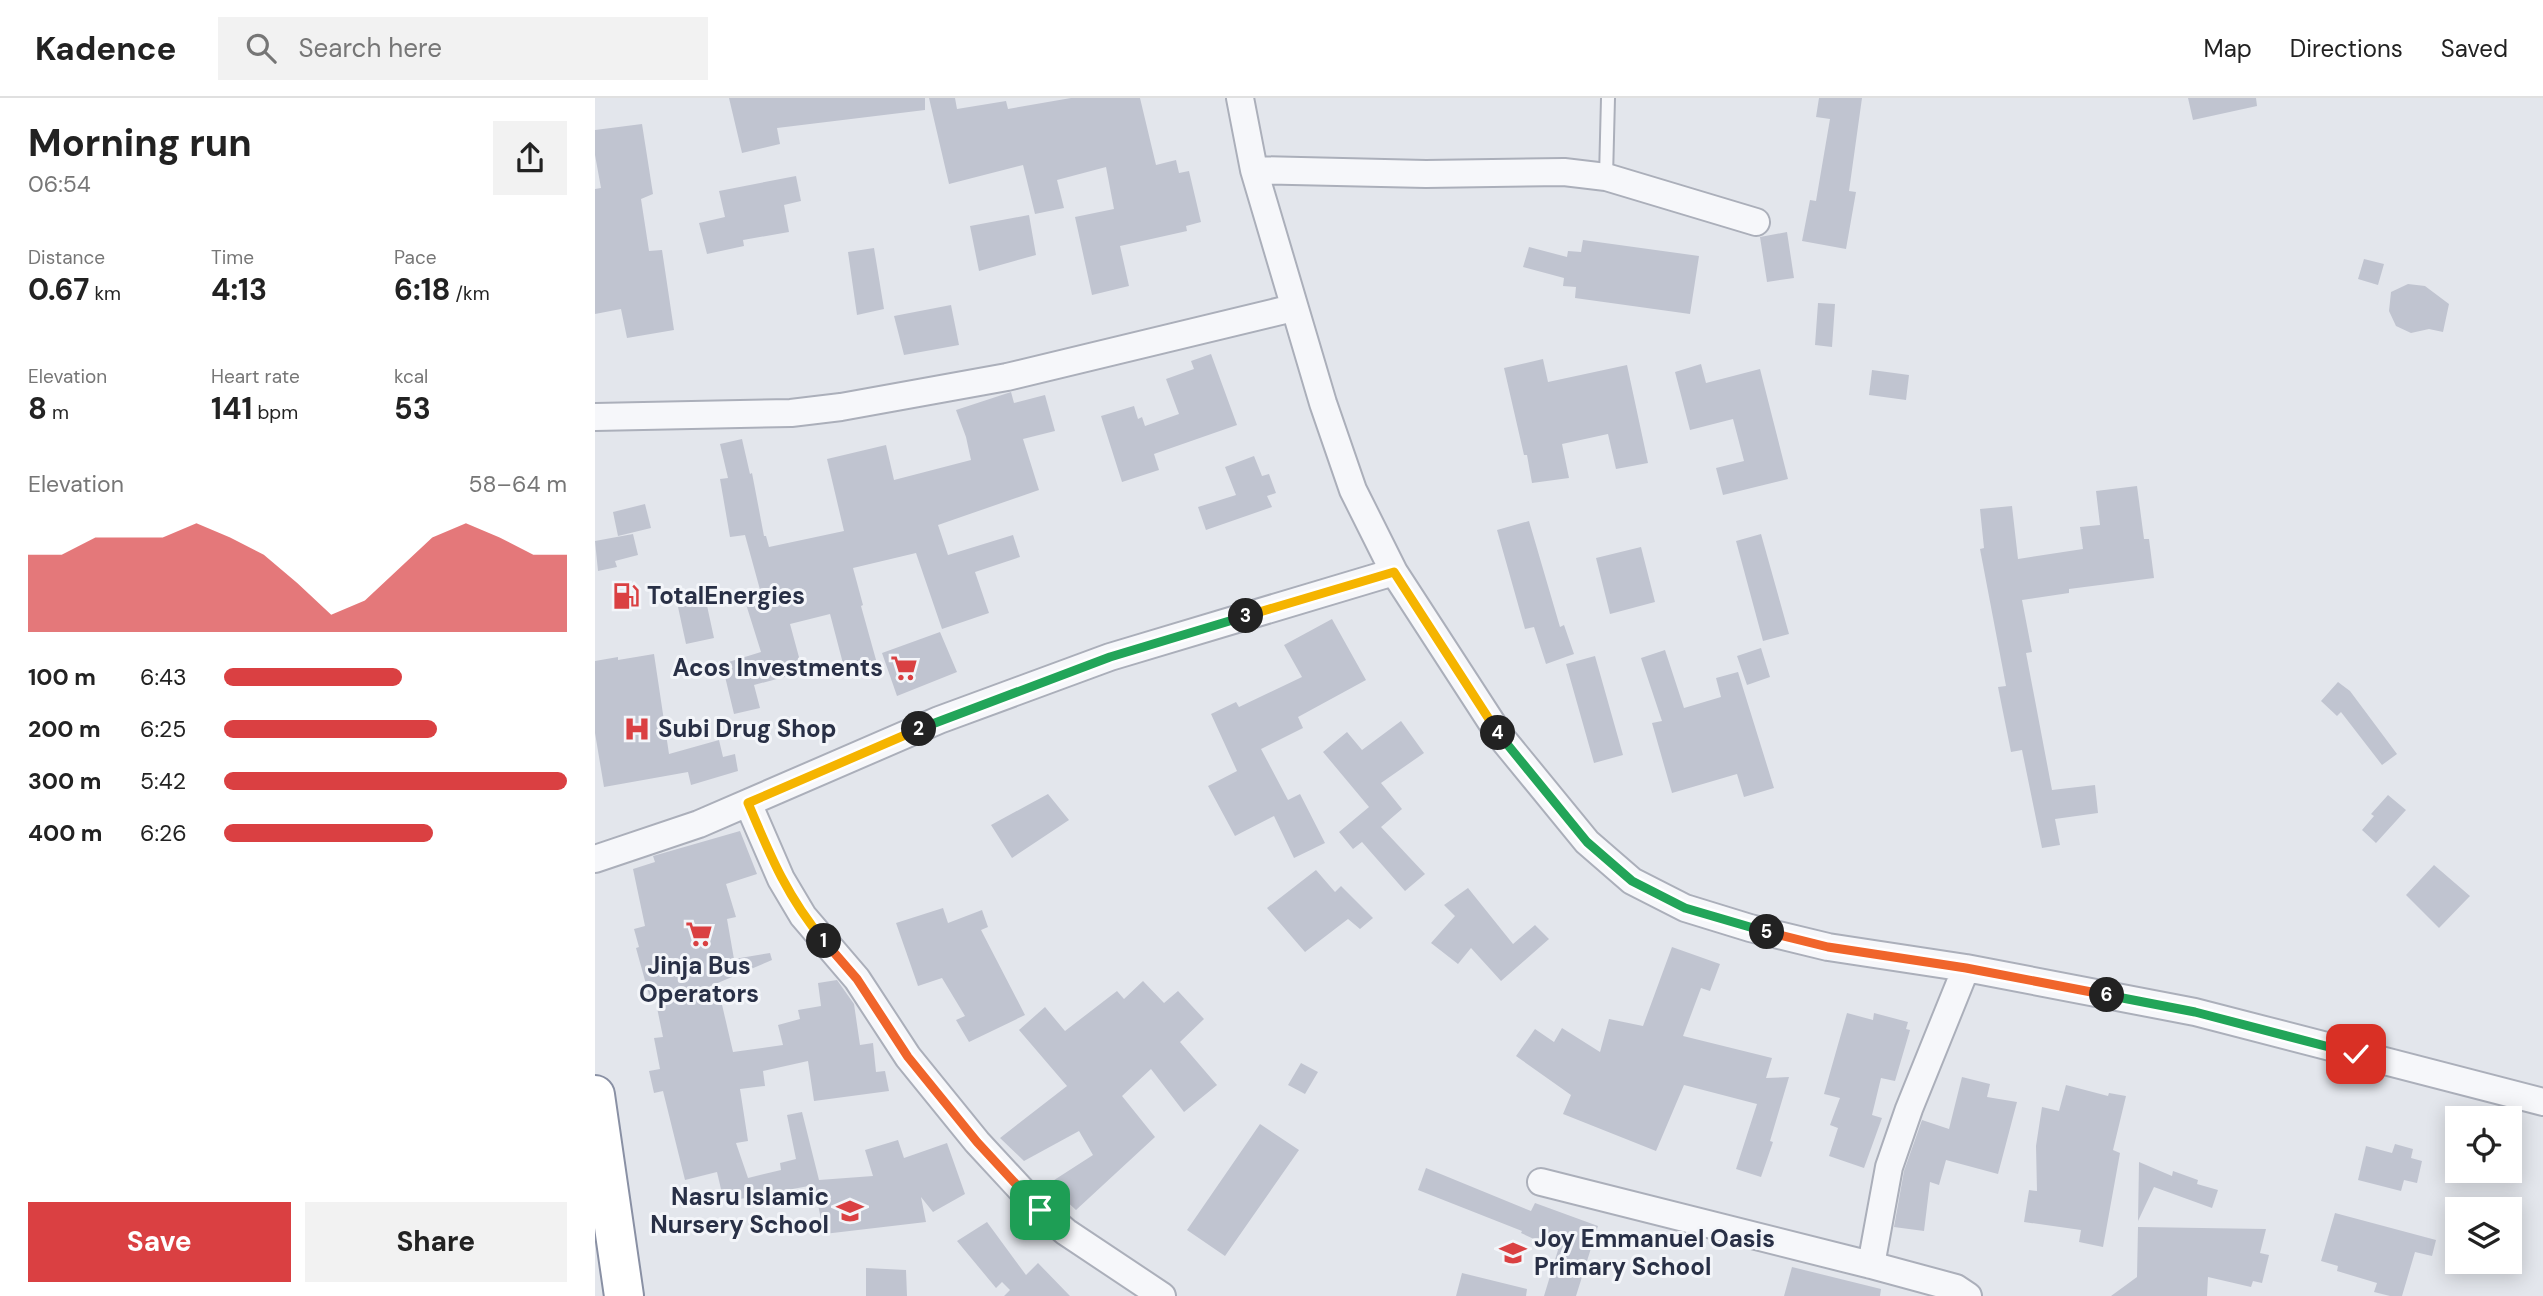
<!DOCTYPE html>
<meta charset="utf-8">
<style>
:root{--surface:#fff;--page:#f2f2f2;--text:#222;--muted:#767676;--line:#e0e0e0;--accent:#da4042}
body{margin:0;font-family:"DM Sans",sans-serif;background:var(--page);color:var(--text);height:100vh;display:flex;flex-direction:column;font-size:26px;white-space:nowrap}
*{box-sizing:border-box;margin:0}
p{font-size:23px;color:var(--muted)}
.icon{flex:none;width:38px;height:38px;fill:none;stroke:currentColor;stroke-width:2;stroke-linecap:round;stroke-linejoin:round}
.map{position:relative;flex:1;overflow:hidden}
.drawer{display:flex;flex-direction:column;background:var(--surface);width:595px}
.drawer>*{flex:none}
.tools{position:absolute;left:1850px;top:1008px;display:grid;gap:14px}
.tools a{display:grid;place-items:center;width:77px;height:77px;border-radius:0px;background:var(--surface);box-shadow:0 4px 18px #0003;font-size:35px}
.pin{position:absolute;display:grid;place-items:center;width:60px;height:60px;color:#fff;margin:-30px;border-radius:14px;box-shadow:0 4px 10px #0006}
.km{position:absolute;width:35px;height:35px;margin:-18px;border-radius:50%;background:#222;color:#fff;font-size:19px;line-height:35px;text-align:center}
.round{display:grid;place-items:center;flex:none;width:74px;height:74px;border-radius:0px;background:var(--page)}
.headline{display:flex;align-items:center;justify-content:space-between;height:119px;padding:0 28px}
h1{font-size:38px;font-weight:700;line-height:52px}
.figures{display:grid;grid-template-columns:repeat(3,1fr);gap:10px;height:119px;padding:7px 28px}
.figures div{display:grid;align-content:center}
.figures b{font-size:30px;font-weight:700}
.figures small{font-size:19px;font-weight:400}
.figures p{font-size:19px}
.chart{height:196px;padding:14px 28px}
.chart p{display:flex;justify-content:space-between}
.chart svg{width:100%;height:126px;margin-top:7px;fill:var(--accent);opacity:.7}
.primary-button{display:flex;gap:14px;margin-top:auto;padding:14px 28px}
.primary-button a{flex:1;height:80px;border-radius:0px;background:var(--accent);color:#fff;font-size:28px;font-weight:700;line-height:80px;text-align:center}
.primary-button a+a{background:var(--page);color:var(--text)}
ul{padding:0 28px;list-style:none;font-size:23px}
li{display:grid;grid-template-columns:112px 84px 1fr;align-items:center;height:52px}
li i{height:18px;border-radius:9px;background:var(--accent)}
header{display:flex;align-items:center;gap:42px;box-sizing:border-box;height:98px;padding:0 35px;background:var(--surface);border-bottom:2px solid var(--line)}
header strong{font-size:33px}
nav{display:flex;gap:38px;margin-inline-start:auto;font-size:24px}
.search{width:490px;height:63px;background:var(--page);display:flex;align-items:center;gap:18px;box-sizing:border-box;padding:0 24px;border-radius:0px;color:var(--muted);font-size:26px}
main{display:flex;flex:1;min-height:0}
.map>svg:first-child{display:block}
.building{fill:#c0c4d0}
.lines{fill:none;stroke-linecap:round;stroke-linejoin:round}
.service-casing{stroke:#abafba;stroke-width:16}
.minor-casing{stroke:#abafba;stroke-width:30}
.trunk-casing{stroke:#8990a4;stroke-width:42}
.service{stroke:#f6f7fa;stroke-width:12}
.minor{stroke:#f6f7fa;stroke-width:26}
.trunk{stroke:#fff;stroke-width:38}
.split-1-casing{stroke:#fff;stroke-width:14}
.split-2-casing{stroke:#fff;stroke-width:14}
.split-3-casing{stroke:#fff;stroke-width:14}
.split-4-casing{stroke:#fff;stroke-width:14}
.split-5-casing{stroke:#fff;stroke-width:14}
.split-6-casing{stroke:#fff;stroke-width:14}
.split-7-casing{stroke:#fff;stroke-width:14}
.split-1{stroke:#f0652b;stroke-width:9}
.split-2{stroke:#f5b400;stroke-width:9}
.split-3{stroke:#22a559;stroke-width:9}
.split-4{stroke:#f5b400;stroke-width:9}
.split-5{stroke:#22a559;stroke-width:9}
.split-6{stroke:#f0652b;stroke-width:9}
.split-7{stroke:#22a559;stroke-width:9}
.labels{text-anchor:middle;stroke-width:6;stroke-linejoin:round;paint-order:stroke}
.poi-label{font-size:24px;font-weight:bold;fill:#293046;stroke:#f3f5f9;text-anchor:start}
</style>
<header>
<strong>Kadence</strong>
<div class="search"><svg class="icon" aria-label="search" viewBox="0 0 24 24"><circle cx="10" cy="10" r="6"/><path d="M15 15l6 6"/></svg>Search here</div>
<nav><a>Map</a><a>Directions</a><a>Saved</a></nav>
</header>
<main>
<section class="drawer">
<div class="headline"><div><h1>Morning run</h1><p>06:54</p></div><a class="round"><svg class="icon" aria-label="share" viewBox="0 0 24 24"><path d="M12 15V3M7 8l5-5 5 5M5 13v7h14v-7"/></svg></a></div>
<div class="figures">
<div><p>Distance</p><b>0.67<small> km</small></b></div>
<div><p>Time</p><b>4:13</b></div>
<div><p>Pace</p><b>6:18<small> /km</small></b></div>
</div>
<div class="figures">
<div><p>Elevation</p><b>8<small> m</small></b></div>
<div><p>Heart rate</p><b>141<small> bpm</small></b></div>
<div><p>kcal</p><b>53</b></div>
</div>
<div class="chart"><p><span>Elevation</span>58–64 m</p>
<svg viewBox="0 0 160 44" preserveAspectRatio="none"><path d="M0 44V17L10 17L20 11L30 11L40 11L50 6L60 11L70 17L80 27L90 38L100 33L110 22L120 11L130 6L140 11L150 17L160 17V44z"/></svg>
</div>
<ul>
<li><b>100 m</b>6:43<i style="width:52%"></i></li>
<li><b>200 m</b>6:25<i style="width:62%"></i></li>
<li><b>300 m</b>5:42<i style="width:100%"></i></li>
<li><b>400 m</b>6:26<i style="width:61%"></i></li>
</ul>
<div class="primary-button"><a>Save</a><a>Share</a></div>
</section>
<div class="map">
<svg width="1948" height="1198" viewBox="0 0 1948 1198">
<rect width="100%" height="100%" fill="#e3e6ec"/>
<path class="building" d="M 134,0 L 330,0 L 330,12 L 182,30 L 185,46 L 147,55 Z
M 334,0 L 360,0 L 362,11 L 411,3 L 413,11 L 476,0 L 545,0 L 561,67 L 581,62 L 584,75 L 594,73 L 606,124 L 591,128 L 592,133 L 525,148 L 534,188 L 497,197 L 480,119 L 519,111 L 511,69 L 462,82 L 469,110 L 440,116 L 428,67 L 354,86 Z
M 1224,0 L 1267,0 L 1254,93 L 1261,94 L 1251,151 L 1207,143 L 1215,102 L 1221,103 L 1235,21 L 1221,19 Z
M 1593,0 L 1661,0 L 1662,8 L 1598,22 Z
M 47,26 L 58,96 L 46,101 L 54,153 L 67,152 L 79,232 L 32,240 L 26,211 L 0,216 L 0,91 L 6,90 L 0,57 L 0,32 Z
M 201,78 L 206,103 L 189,107 L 194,134 L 148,142 L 149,148 L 112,156 L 104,125 L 130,119 L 124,93 Z
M 434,117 L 441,157 L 384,173 L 375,128 Z
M 1192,134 L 1199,180 L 1172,184 L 1165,139 Z
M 988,142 L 1104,158 L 1095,216 L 980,200 L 981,189 L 968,188 L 969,180 L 928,169 L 934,149 L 972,159 L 973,153 L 986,154 Z
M 279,150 L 289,211 L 262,217 L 253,154 Z
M 1769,161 L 1789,166 L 1783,187 L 1763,181 Z
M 1813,186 L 1830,188 L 1854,206 L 1848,234 L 1834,231 L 1816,235 L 1801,228 L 1794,213 L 1796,194 Z
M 1223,205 L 1240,206 L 1237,249 L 1220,247 Z
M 356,207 L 364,247 L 309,257 L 299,218 Z
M 616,256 L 642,327 L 559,356 L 564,372 L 527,384 L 506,318 L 539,308 L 543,321 L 547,319 L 550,328 L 584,316 L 571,281 L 599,271 L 596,263 Z
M 948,261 L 953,284 L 1032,267 L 1053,365 L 1021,371 L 1013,336 L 967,346 L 974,380 L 937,385 L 932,357 L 929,357 L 909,270 Z
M 1106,266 L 1111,285 L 1165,271 L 1193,381 L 1128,397 L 1121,370 L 1149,363 L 1138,321 L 1095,332 L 1080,274 Z
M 1277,272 L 1314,277 L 1311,302 L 1274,297 Z
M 416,294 L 419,305 L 450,297 L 460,333 L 428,341 L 444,392 L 343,427 L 353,457 L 418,437 L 425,459 L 380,474 L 394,515 L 347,531 L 321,455 L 258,470 L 268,507 L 266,508 L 283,569 L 251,577 L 235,516 L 195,526 L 208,574 L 159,587 L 165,610 L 139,616 L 127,566 L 166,554 L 150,503 L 167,499 L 150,437 L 135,439 L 125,381 L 133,380 L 125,346 L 147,341 L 155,376 L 157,375 L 169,438 L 171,438 L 174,449 L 249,433 L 232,361 L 291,347 L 299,382 L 376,362 L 371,339 L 361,312 Z
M 659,358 L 667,378 L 674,376 L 681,395 L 672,398 L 677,409 L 611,432 L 603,409 L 641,397 L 630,369 Z
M 1542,388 L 1549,441 L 1554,441 L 1559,480 L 1474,491 L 1474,495 L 1427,502 L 1437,554 L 1431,555 L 1457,692 L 1500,687 L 1503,715 L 1460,721 L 1465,747 L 1447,750 L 1427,652 L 1416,654 L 1403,589 L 1411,588 L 1385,451 L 1389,450 L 1385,411 L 1417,408 L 1423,461 L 1488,451 L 1485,429 L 1505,427 L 1501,393 Z
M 50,406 L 56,430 L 23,438 L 18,414 Z
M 934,423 L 965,529 L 969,527 L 979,556 L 951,566 L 939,529 L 930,531 L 902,432 Z
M 38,436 L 43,457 L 20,463 L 22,469 L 3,473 L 0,443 Z
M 1166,436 L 1194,536 L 1168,543 L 1141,443 Z
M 1046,449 L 1060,504 L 1015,516 L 1001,460 Z
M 111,503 L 119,540 L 91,546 L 83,509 Z
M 737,521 L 771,582 L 703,619 L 708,630 L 666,651 L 693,702 L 705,696 L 730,745 L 699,760 L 679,718 L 640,738 L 613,688 L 642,673 L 616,616 L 641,604 L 644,609 L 707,579 L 689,547 Z
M 345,534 L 362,574 L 302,598 L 287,555 Z
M 1166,550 L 1175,579 L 1152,587 L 1142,558 Z
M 1070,552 L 1089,610 L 1126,599 L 1121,580 L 1143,574 L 1179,690 L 1149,699 L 1142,676 L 1077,695 L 1057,625 L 1067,623 L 1046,560 Z
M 59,556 L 74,656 L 124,642 L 128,659 L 140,656 L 143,673 L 96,687 L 93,674 L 9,689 L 0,635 L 0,563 L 23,559 L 23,562 Z
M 1000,558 L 1028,657 L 999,665 L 971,566 Z
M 1743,584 L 1755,593 L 1802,656 L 1787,667 L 1746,614 L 1742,618 L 1726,603 Z
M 806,623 L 829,655 L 786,685 L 807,711 L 786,729 L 830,776 L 810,793 L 767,744 L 758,751 L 744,734 L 774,709 L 728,654 L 752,634 L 767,652 Z
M 453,696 L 474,722 L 417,760 L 396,727 Z
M 1793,697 L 1811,712 L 1781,745 L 1767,732 L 1779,718 L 1776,716 Z
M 145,733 L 162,776 L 131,786 L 141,819 L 132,821 L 139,861 L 175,855 L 177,862 L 87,900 L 87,903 L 125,898 L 138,954 L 188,947 L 183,927 L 205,921 L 203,912 L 226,908 L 223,885 L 242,882 L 259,906 L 265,947 L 278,945 L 281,974 L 290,973 L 294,993 L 219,1003 L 213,963 L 168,973 L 170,988 L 145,991 L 153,1043 L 141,1045 L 153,1080 L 186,1072 L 185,1065 L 201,1061 L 192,1017 L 207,1014 L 224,1082 L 278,1078 L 270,1052 L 303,1042 L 309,1060 L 352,1045 L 370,1096 L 338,1114 L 326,1099 L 331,1124 L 229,1136 L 219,1087 L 129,1104 L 122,1074 L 90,1082 L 68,993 L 59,995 L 54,973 L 65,971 L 59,940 L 68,939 L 59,895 L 54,897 L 41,850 L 44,849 L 39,831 L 50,828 L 38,771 L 60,764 L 58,758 Z
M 1839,767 L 1875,798 L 1844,830 L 1811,797 Z
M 721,772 L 740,794 L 746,788 L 778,820 L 765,831 L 753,821 L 710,854 L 672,810 Z
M 873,790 L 918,846 L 940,827 L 954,841 L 906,883 L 876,850 L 863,866 L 836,845 L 860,818 L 849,807 Z
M 348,810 L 353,825 L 387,812 L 393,829 L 386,832 L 430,917 L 374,944 L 361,922 L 370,918 L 347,880 L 323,888 L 301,825 Z
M 1077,849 L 1125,866 L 1115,893 L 1106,890 L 1088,938 L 1177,960 L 1171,980 L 1194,979 L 1175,1043 L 1178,1044 L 1166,1079 L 1141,1071 L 1162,1006 L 1089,987 L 1061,1053 L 968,1016 L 976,997 L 921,958 L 940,931 L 959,944 L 967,930 L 1005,954 L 1014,921 L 1048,928 Z
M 548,883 L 569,905 L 583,893 L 609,921 L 585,944 L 622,987 L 589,1014 L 556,971 L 527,998 L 560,1039 L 481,1112 L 453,1086 L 498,1057 L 484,1033 L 429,1063 L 405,1040 L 472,988 L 424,932 L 450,909 L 470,933 L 522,893 L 529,901 Z
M 1252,915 L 1278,922 L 1279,915 L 1313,924 L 1311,931 L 1315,932 L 1300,983 L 1286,980 L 1277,1017 L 1287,1020 L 1269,1070 L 1234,1058 L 1243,1030 L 1235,1027 L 1245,1000 L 1229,996 Z
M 706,965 L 723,974 L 710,996 L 693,987 Z
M 1367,979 L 1395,986 L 1392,999 L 1422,1004 L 1403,1076 L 1351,1062 L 1344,1087 L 1335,1084 L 1329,1133 L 1299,1129 L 1309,1073 L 1327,1022 L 1354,1031 Z
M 1471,987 L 1513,998 L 1514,995 L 1531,998 L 1518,1052 L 1525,1055 L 1508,1149 L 1484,1144 L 1486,1132 L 1429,1124 L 1434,1092 L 1442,1093 L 1441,1048 L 1447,1009 L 1464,1013 Z
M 665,1026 L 704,1052 L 630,1158 L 592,1132 Z
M 1800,1046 L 1818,1051 L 1816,1060 L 1827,1063 L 1822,1085 L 1809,1082 L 1806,1093 L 1763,1082 L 1771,1048 L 1797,1055 Z
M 1544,1064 L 1577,1078 L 1578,1073 L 1603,1082 L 1602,1086 L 1623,1092 L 1617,1110 L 1559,1089 L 1543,1123 Z
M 831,1070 L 936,1113 L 940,1105 L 1003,1128 L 981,1198 L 949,1198 L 963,1152 L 926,1135 L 927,1133 L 823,1092 Z
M 1740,1115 L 1841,1142 L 1837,1158 L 1820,1154 L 1807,1198 L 1795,1198 L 1779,1194 L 1782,1185 L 1742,1173 L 1743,1168 L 1726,1163 Z
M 392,1124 L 431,1177 L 443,1165 L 475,1198 L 409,1198 L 415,1192 L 407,1184 L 401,1190 L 362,1143 Z
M 1543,1129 L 1671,1131 L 1665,1155 L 1674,1157 L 1667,1185 L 1658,1183 L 1656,1189 L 1613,1179 L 1612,1198 L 1516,1198 L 1542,1179 Z
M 1197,1169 L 1286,1191 L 1285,1198 L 1189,1198 Z
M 271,1170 L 311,1172 L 312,1198 L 271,1198 Z
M 867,1175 L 932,1191 L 931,1198 L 861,1198 Z"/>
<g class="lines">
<defs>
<path id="service" d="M 1011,79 L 1013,0"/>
<path id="minor" d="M 645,0 L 659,72 L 728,305 L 758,392 L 799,474 L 906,639 L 992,744 L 1037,783 L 1090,810 L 1155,830 L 1233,849 L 1371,870 L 1600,914 L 1948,1004
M 659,72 L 831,76 L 969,74 L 1011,79 L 1161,124
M 0,319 L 196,315 L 246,309 L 412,279 L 698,210
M 153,705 L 186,781 L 208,818 L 262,881 L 313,959 L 382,1044 L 445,1112 L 471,1134 L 567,1198
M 0,761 L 104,726 L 344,622 L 515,559 L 799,474
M 946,1084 L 1276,1167 L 1361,1190 L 1373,1198
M 1276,1167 L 1294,1069 L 1314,1011 L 1371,870"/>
<path id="trunk" d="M 0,997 L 29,1198"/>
</defs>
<use href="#service" class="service-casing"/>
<use href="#minor" class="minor-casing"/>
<use href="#trunk" class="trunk-casing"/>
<use href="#service" class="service"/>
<use href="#minor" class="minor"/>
<use href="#trunk" class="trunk"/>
</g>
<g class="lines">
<defs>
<path id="split-1" d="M 229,843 L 262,881 L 313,959 L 382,1044 L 445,1112"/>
<path id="split-2" d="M 229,843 C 192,799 175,757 153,705 L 324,631"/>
<path id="split-3" d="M 324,631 L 515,559 L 651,518"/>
<path id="split-4" d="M 651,518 L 799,474 L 903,635"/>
<path id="split-5" d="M 903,635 L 992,744 L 1037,783 L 1090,810 L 1172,834"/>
<path id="split-6" d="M 1172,834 L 1233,849 L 1371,870 L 1512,897"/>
<path id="split-7" d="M 1512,897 L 1600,914 L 1761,956"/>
</defs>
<use href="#split-1" class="split-1-casing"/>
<use href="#split-2" class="split-2-casing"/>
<use href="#split-3" class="split-3-casing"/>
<use href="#split-4" class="split-4-casing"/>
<use href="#split-5" class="split-5-casing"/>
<use href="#split-6" class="split-6-casing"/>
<use href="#split-7" class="split-7-casing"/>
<use href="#split-1" class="split-1"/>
<use href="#split-2" class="split-2"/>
<use href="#split-3" class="split-3"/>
<use href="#split-4" class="split-4"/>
<use href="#split-5" class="split-5"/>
<use href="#split-6" class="split-6"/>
<use href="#split-7" class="split-7"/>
</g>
<defs>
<symbol id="fuel-bare" viewBox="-9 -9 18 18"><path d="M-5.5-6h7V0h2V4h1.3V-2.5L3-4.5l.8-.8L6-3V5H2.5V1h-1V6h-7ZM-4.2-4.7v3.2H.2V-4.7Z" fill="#da4042" stroke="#f3f5f9" stroke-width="2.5" paint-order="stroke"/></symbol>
<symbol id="supermarket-bare" viewBox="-9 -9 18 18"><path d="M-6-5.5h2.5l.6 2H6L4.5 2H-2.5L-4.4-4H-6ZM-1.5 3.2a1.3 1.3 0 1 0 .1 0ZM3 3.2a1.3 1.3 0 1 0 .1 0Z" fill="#da4042" stroke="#f3f5f9" stroke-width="2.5" paint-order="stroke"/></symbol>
<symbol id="hospital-bare" viewBox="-9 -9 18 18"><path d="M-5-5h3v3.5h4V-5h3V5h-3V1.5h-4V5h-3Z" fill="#da4042" stroke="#f3f5f9" stroke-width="2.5" paint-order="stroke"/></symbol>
<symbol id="school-bare" viewBox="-9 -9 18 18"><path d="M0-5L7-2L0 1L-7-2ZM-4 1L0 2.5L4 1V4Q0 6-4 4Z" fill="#da4042" stroke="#f3f5f9" stroke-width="2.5" paint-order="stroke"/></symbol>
</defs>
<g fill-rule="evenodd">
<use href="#fuel-bare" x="12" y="479" width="38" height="38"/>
<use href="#supermarket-bare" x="290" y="551" width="38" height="38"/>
<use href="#hospital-bare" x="23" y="612" width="38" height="38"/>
<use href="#supermarket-bare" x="85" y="817" width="38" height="38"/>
<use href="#school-bare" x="236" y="1094" width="38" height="38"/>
<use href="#school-bare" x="899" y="1136" width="38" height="38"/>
</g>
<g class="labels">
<g class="poi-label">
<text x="52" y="506">TotalEnergies</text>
<text x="288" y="578" text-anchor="end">Acos Investments</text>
<text x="63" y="639">Subi Drug Shop</text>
<text x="104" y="876" text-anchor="middle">Jinja Bus<tspan x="104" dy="28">Operators</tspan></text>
<text x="234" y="1107" text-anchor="end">Nasru Islamic<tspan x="234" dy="28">Nursery School</tspan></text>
<text x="939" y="1149">Joy Emmanuel Oasis<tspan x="939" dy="28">Primary School</tspan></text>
</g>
</g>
</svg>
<div class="tools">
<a><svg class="icon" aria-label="locate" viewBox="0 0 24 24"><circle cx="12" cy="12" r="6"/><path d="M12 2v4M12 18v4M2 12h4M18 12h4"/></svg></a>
<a><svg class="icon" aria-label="layers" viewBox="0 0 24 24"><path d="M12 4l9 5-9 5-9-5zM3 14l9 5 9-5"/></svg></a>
</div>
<div class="pin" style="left:445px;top:1112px;background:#1e9e55"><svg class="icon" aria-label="arrive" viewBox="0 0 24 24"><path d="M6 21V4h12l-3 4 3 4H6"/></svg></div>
<div class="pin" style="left:1761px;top:956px;background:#d93025"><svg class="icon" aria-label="check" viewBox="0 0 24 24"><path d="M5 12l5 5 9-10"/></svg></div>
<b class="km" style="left:229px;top:843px">1</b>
<b class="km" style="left:324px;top:631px">2</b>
<b class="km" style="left:651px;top:518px">3</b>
<b class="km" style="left:903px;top:635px">4</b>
<b class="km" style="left:1172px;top:834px">5</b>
<b class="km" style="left:1512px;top:897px">6</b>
</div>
</main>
